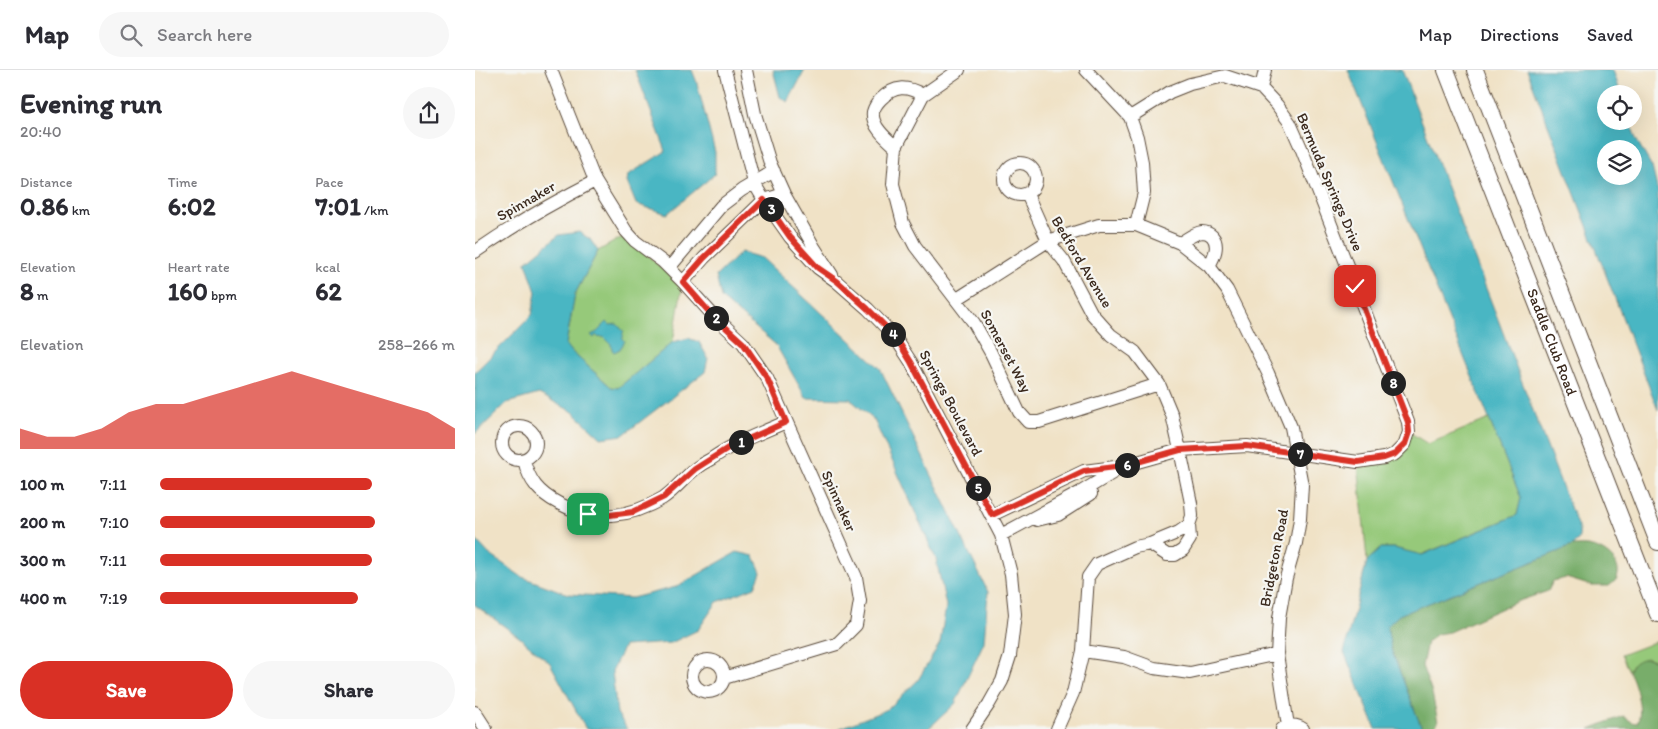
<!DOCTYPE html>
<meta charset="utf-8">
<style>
:root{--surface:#fff;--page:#f7f7f7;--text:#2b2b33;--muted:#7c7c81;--line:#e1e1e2;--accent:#d93025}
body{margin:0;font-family:Itim,sans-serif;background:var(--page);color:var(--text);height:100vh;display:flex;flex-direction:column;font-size:19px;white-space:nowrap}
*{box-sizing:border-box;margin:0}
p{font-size:16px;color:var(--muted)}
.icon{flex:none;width:28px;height:28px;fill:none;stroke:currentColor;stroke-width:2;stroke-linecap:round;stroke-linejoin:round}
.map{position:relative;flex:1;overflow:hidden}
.details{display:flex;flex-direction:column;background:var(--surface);width:475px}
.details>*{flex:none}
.tools{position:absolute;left:1122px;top:15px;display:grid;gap:10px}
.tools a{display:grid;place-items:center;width:45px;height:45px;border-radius:50%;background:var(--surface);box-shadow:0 5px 20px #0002;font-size:25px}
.pin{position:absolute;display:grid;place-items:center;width:42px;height:42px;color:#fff;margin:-21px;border-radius:10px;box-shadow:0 2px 8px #0006}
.km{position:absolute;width:25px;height:25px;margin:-12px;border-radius:50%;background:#222;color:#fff;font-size:14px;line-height:25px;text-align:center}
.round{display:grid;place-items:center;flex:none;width:52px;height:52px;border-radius:26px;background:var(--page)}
.headline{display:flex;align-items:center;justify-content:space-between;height:85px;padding:0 20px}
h1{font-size:28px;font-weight:700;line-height:38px}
.figures{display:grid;grid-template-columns:repeat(3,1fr);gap:8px;height:85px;padding:5px 20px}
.figures div{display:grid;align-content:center}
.figures b{font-size:25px;font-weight:700}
.figures small{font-size:14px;font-weight:400}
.figures p{font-size:14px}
.chart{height:140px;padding:10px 20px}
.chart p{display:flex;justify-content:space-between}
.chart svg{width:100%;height:90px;margin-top:5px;fill:var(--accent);opacity:.7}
.cta{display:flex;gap:10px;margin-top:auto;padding:10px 20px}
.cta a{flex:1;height:58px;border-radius:30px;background:var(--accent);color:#fff;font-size:20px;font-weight:700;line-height:58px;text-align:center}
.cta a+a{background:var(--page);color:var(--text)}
ul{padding:0 20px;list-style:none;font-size:16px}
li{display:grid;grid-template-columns:80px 60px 1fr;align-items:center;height:38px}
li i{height:12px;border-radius:6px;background:var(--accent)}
header{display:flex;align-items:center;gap:30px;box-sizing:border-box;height:70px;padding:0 25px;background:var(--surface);border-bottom:1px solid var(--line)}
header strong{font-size:24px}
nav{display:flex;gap:28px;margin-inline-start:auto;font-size:18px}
.search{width:350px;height:45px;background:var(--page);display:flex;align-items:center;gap:12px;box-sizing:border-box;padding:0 18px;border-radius:28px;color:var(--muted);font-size:19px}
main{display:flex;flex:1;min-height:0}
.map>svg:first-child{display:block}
.green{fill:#96c97a;stroke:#687a4c}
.forest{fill:#78ad6a;stroke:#5a6c44}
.water{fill:#48b6c3;stroke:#427070;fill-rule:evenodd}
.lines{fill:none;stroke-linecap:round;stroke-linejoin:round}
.minor-casing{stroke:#564637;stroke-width:14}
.tertiary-casing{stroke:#564637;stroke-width:18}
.minor{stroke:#fff;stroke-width:12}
.tertiary{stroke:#fff;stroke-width:16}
.route-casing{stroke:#fff;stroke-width:10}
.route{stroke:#d93025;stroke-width:6}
.labels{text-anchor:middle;stroke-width:4.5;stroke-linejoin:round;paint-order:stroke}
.street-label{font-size:15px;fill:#3b2a1e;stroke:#f6f6f2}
</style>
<header>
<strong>Map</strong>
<div class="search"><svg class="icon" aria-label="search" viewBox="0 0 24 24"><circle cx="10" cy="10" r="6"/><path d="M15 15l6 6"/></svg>Search here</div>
<nav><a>Map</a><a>Directions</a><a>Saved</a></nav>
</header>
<main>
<section class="details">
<div class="headline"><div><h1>Evening run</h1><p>20:40</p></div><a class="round"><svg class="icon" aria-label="share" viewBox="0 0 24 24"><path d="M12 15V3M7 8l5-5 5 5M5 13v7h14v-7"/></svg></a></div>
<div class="figures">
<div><p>Distance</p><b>0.86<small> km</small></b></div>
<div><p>Time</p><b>6:02</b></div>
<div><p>Pace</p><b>7:01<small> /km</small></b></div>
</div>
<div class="figures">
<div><p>Elevation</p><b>8<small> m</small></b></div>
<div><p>Heart rate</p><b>160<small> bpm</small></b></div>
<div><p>kcal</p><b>62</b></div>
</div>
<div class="chart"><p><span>Elevation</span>258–266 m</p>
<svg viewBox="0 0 160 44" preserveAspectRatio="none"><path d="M0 44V34L10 38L20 38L30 34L40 26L50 22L60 22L70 18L80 14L90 10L100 6L110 10L120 14L130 18L140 22L150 26L160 34V44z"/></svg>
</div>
<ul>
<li><b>100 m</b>7:11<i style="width:72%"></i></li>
<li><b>200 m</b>7:10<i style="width:73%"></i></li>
<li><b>300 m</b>7:11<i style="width:72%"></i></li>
<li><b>400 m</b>7:19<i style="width:67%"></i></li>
</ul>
<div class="cta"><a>Save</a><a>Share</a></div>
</section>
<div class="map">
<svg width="1183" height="659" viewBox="0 0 1183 659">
<rect width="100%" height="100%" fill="#f6f6f2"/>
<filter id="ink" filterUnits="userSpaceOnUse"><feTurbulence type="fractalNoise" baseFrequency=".02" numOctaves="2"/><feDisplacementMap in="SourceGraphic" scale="10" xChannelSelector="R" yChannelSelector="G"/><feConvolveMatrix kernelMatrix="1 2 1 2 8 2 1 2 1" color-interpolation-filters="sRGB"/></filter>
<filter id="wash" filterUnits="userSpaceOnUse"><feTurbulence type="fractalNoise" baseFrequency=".0096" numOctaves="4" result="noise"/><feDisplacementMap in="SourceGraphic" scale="20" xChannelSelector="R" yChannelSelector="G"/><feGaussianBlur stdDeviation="1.12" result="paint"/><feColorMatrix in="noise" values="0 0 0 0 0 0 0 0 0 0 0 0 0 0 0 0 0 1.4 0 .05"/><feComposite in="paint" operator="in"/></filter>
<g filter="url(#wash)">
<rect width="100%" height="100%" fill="#f0e2c6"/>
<path class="green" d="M 151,165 L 207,217 L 198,272 L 143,318 L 136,317 L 97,282 L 91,275 L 100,224 L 123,181 Z
M 1014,349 L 1046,428 L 1042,445 L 946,485 L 919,478 L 906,478 L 892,491 L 883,392 L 920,384 L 934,362 L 953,374 Z
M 1183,571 L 1183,591 L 1172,588 L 1156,596 L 1154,601 L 1146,585 Z"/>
<path class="forest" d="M 1097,476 C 1103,476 1111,475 1117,477 C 1129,479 1148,493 1142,508 C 1141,511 1136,514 1134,516 L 1117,516 L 1091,508 L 1078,511 L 1073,521 L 1041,532 L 974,562 L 962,564 L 952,572 L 947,596 L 957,623 L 963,652 L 958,659 L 947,659 L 916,579 L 912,556 L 924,545 Z
M 1172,588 L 1183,591 L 1183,659 L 1115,659 L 1148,646 L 1157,652 L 1162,653 C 1169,642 1160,612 1154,601 C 1157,593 1164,589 1172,588 Z"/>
<path class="water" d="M 160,0 L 217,0 L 221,10 L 240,82 L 240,104 L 192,144 L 161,134 L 152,112 L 153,105 L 191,81 Z
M 298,0 L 330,0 L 313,32 L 305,27 Z
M 873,0 L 927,0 L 1104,460 C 1105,468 1103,471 1097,476 L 924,545 L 912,556 L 916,579 L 947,659 L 901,659 L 869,582 L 892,491 L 906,478 L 919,478 L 947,485 L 1042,445 L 1046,428 Z
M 1052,0 L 1138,0 L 1146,24 L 1131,24 L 1131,51 L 1155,51 L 1161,69 L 1177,97 L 1183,122 L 1183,340 ZM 1131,79 L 1159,79 L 1159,106 L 1131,106 Z
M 104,162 L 115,169 L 123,181 L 100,224 L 91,274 L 97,282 L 136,317 L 143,318 L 198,272 L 213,268 L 224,272 L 233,288 L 230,302 L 148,365 L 126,368 L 98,342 L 64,324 L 32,333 L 0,364 L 0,302 L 57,245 L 61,222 L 51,192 L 84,165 Z
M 266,182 L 287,188 L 405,298 L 513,522 L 509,572 L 480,634 L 453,659 L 363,659 L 413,639 L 443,610 L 465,573 L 471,536 L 461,489 L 399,350 L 375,329 L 331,328 L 301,275 L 246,228 L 241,206 Z
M 132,252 L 135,255 L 142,254 L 149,262 L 147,264 L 149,266 L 147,268 L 150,271 L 145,279 L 139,282 L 137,280 L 138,278 L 136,276 L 136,274 L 129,267 L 128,268 L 126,266 L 124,268 L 121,265 L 119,268 L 116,265 L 122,262 Z
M 0,469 L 14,484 L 47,507 L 93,524 L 157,528 L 201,517 L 262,482 L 279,486 L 286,502 L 280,517 L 242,532 L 223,560 L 196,573 L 149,576 L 137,601 L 142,643 L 152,659 L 111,659 L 75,593 L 44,567 L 0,535 Z"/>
</g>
<g filter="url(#ink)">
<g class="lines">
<defs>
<path id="minor" d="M 76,0 L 120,111 L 151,161 L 160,171 L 188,192 L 208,212 L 237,244 L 268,273 L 292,308 L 381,507 L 385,531 L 381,555 L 362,574 L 249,608
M 250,0 L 279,113 L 289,130 L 315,167 L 343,198 L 361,211 L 393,239 L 419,266 L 436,292 L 526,465 L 536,504 L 540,544 L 535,586 L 527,611 L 514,634 L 497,659
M 271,0 L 280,44 L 295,93 L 309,124 L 339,177 L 357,205
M 484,0 L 448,25 L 421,77 L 418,114 L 428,153 L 440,176 L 499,253 L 516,283 L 544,342 L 553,352 L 564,352 L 684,314
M 611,0 L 655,47 L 662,67 L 667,92 L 669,123 L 661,155
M 786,18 L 790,0
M 421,77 C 412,69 396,56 398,42 C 399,38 403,32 406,29 C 420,15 432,16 448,25
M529 109a16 16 0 1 1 32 0a16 16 0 1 1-32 0Z
M 552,124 L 573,171 L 589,191 L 617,244 L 636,265 L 660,282 L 684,314 L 697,345 L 705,380 L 716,433 L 717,446 L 714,455 L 704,462 L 675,474 L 660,477 L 622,494 L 613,507 L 608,581 L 598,623 L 582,659
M 705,173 C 712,169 719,163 727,162 C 731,162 734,163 737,166 C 745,175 739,187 734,196
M 0,182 C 40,154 77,133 120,111
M 194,198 L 246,136 L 267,120 L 299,101
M 208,212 L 229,188 L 289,130 L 309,124
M 482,229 L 573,171 L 624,155 L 661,155 L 705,173 L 734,196 L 752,220 L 793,303 L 816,357 L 827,415 L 825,449 L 821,473 L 811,508 L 804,548 L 802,584 L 813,656
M27 373a17 17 0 1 1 34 0a17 17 0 1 1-34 0Z
M 49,390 C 54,411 64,423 83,433 C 118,452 155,448 188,428 C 200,420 209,408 220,399 C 225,395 230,392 236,389 C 259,373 285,363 311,352
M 517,445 L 609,401 L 648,396 L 705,380 L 772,376 L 883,392 L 909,388 L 920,384 L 930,374 L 934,362 L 933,352 L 827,80 L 815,53 L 802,35 L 786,18 L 750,6 L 715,14 L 695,22 L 655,47
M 562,450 L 583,445 L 616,424
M 526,465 L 606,422 L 644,399
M 675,474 L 692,485 L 700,485 L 708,480 L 715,469 L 714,455
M 608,581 L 649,587 L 679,598 L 715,603 L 802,584
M217 606a16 16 0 1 1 32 0a16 16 0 1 1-32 0Z
M 0,642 L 11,659
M 807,659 C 814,655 821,654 828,659"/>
<g id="tertiary">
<path id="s1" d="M 971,0 L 1183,544"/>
<path d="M 1000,0 L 1183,472"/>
</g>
</defs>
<use href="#minor" class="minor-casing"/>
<use href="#tertiary" class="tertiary-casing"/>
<use href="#minor" class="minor"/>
<use href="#tertiary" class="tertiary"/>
</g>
</g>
<g class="lines" filter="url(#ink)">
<defs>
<path id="route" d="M 113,444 L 127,446 L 158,442 L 189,427 L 220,399 L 253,378 L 311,352 L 292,308 L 268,273 L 236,244 L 208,212 L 229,188 L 289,130 L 315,167 L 343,198 L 362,211 L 393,239 L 420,266 L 436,292 L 517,445 L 609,401 L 648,396 L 705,380 L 772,376 L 883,392 L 909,388 L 920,384 L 930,374 L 934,362 L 933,352 L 880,216"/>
</defs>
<use href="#route" class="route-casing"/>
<use href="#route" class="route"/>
</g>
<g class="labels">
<g class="street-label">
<text transform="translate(855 112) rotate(67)" y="5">Bermuda Springs Drive</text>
<text transform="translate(51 131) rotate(-30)" y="5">Spinnaker</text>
<text transform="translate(607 192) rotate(59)" y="5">Bedford Avenue</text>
<text dy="5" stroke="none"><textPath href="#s1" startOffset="292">Saddle Club Road</textPath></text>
<text transform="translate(531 281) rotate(62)" y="5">Somerset Way</text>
<text transform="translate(476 333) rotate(62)" y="5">Springs Boulevard</text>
<text transform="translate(364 431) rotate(66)" y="5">Spinnaker</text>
<text transform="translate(799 488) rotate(-79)" y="5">Bridgeton Road</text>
</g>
</g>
</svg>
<div class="tools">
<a><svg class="icon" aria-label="locate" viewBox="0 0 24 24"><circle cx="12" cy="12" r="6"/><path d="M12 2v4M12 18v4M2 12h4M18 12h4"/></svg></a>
<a><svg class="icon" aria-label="layers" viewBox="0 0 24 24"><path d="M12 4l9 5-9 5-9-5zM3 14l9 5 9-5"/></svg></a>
</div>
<div class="pin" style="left:113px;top:444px;background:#1e9e55"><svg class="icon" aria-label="arrive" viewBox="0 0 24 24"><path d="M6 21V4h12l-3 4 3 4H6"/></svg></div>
<div class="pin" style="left:880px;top:216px;background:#d93025"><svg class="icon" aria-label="check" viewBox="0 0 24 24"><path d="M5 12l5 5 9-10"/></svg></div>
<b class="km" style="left:266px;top:372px">1</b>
<b class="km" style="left:241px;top:248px">2</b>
<b class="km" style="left:296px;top:139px">3</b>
<b class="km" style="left:418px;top:264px">4</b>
<b class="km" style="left:503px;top:418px">5</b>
<b class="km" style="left:652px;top:395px">6</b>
<b class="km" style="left:825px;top:384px">7</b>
<b class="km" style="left:918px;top:313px">8</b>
</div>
</main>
